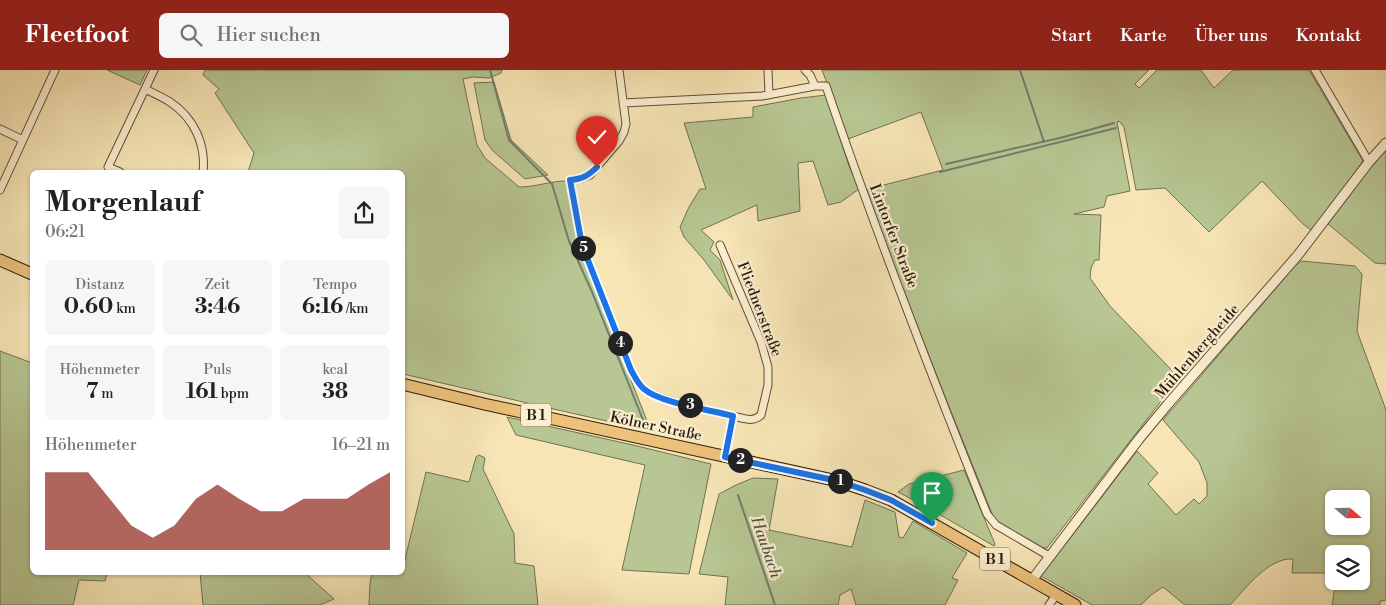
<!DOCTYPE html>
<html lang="de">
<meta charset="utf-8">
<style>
:root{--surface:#fff;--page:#f6f6f6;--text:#202124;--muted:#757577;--accent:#8f2418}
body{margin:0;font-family:"Libre Bodoni",serif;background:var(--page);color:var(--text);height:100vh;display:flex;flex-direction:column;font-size:19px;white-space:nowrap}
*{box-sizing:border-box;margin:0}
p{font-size:16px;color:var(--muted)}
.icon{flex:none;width:28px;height:28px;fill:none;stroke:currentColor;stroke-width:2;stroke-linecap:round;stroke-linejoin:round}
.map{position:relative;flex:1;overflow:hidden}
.panel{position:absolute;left:30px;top:100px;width:375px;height:405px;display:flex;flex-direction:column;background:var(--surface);border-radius:8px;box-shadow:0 1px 4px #0004}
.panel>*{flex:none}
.needle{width:32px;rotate:110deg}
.tools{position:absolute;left:1325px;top:420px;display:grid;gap:10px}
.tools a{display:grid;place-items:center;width:45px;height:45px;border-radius:8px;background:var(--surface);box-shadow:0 1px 4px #0004;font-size:25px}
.pin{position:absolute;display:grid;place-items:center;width:42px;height:42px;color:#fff;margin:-51px -21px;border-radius:50% 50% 50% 0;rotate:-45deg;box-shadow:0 0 5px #0007}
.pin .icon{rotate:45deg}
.km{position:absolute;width:25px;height:25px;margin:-12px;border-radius:50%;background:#222;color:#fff;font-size:14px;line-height:25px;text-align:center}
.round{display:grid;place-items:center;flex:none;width:52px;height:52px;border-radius:8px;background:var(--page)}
.overview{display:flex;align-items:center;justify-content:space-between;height:85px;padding:0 15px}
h1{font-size:28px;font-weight:700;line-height:38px}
.figures{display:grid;grid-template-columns:repeat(3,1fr);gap:8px;height:85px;padding:5px 15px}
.figures div{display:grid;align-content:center;border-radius:8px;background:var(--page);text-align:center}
.figures b{font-size:21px;font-weight:700}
.figures small{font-size:14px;font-weight:400}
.figures p{font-size:14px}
.chart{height:140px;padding:10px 15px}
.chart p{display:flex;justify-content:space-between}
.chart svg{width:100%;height:90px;margin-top:5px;fill:var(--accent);opacity:.7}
header{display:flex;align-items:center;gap:30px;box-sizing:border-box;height:70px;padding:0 25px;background:var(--accent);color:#fff}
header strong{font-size:24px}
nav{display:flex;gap:28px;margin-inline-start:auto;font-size:18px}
.search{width:350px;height:45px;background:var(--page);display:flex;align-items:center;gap:12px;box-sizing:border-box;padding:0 18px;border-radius:8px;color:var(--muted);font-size:19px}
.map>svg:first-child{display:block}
.green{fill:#b7c692;stroke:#727150;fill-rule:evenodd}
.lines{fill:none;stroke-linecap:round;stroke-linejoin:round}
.stream{stroke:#707e6d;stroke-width:2}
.minor-casing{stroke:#5f4e37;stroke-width:9}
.tertiary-casing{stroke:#5f4e37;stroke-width:11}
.primary-casing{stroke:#2c1c0d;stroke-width:13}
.minor{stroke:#faeecf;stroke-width:7}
.tertiary{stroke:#faeecf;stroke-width:9}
.primary{stroke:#ecc27a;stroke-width:11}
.route-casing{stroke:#fff;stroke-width:10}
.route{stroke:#1a73e8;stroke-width:6}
.labels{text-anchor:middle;stroke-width:4.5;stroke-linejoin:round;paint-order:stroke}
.shield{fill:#faeecf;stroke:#6a5b47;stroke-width:1}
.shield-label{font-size:14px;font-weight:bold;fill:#2c1c0d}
.street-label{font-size:15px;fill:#2c1c0d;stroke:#faeecf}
.water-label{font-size:16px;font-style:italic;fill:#545545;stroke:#faeecf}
</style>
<header>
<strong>Fleetfoot</strong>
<div class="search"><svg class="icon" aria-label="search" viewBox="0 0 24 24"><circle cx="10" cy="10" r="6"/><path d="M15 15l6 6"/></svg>Hier suchen</div>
<nav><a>Start</a><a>Karte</a><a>Über uns</a><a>Kontakt</a></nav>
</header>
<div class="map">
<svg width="1386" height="535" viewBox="0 0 1386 535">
<rect width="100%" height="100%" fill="#f7e5b5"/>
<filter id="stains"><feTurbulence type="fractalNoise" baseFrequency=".004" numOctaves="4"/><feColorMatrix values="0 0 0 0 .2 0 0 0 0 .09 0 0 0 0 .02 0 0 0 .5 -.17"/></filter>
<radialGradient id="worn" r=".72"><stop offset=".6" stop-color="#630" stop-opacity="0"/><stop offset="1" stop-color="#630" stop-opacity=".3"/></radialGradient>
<path class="green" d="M 107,0 L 147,0 L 140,15 Z
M 205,0 L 502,0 L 501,3 L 489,8 L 473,7 L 463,9 L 477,75 L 485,88 L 519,117 C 536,117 550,111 566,111 L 581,183 L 651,361 L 549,338 L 403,304 L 402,102 L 248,102 L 254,83 L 215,23 L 219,19 L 203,5 Z
M 822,0 L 1149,0 L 1135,14 L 1139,18 L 1157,0 L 1201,0 L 1214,18 L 1233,0 L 1309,0 L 1363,91 L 1312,161 L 1303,154 L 1262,111 L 1209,162 L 1165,118 L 1136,120 L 1124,57 L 1119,51 L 1117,52 L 1130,121 L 1107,126 L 1104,137 L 1074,144 L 1101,145 L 1099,190 L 1095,190 L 1091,198 L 1090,208 L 1110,236 L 1182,311 L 1172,317 L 1047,478 L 1043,478 L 999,453 L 993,446 L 940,314 L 866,124 L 868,119 L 943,100 L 921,42 L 848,69 Z
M 494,12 L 511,70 L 548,105 L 525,109 L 492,80 L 485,70 L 474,13 Z
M 826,25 L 849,96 L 859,119 L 841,132 L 828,135 L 813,91 L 798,93 L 800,141 L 758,151 L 757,135 L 701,160 L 714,172 L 710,180 L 720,190 L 733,230 L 704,190 L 684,167 L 680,157 L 689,137 L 700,119 L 706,119 L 684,53 L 753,47 L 753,37 L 801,28 Z
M 1386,81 L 1386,194 L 1375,193 L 1328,154 L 1373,94 Z
M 1301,191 L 1355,196 L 1362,204 L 1357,261 L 1386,340 L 1386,530 L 1380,531 L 1380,535 L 1332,535 L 1336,511 L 1361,511 L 1361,484 L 1334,484 L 1334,503 L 1292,503 L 1293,489 C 1269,487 1245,519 1230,535 L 1185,535 L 1163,517 L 1151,525 L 1141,535 L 1092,535 L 1041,506 L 1137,381 L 1158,403 L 1148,414 L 1176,445 L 1194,429 L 1199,434 L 1207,426 L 1207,413 L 1199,392 L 1163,350 L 1295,196 ZM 1334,429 L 1361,429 L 1361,456 L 1334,456 Z
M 0,281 L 32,293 L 32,502 L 107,503 L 105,511 L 79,510 L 73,535 L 0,535 Z
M 507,347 L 633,375 L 711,394 L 689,504 L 622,500 L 645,395 L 516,365 Z
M 479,385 L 485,388 L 483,399 L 514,464 L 515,493 L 534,496 L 538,535 L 369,535 L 370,513 L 372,503 L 402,502 L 426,402 L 469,412 L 476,387 Z
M 964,400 L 995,474 L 994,476 L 925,436 L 898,422 L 909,414 Z
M 753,408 L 778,409 L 769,460 L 852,477 L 865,430 L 895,442 L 899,467 L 903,468 L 913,451 L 967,483 L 952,508 L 958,510 L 945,535 L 856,535 L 851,519 L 840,525 L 838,535 L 725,535 L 728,507 L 699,504 L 719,424 L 736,415 Z
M 200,503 L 305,503 L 334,529 L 320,535 L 203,535 Z"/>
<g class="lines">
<path class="stream" d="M 490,0 L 509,70 L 552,114 L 569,171 L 592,222 L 645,355
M 1020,0 L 1044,72
M 946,94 L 1064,67 L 1114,53
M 940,102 L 1116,58
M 738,425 L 775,535"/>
<defs>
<path id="minor" d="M 154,0 L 145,19 C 153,23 162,27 170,32 C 194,48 206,74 203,102
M 619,0 L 626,54 L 624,62 L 619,71 L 590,105 L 582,108 L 570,110 L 582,175 L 631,300 C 635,307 638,314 644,319 C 660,332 711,340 733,346 L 725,387
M 768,0 L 769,25
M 805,0 L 810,5 L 815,16
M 1315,0 L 1369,92
M 623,33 L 762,26 L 815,16 L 826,16 C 875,160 930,302 987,444 L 996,455 L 1049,486
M 0,59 L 23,70
M 120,102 L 108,97 L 145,19
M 0,120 L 55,0
M 720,175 L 761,272 L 768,297 L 768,315 L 761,345 C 753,353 743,348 733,346
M 1049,535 L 1057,524"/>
<path id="tertiary" d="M 1032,510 L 1139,369 L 1168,334 L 1298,185 L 1369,92 L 1386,73"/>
<path id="primary" d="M 0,190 L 32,204
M 402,314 L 484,334 L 838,411 L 865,420 L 891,430 L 1075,535"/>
</defs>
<use href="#minor" class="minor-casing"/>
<use href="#tertiary" class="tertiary-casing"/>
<use href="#primary" class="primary-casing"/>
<use href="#minor" class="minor"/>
<use href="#tertiary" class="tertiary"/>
<use href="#primary" class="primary"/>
</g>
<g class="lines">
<defs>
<path id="route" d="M 597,97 C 588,106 582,109 570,110 L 582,175 L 631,300 C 635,307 638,314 644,319 C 660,333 711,340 733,346 L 725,387 L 838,411 L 865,420 L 891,430 L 932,453"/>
</defs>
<use href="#route" class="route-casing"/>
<use href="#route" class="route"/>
</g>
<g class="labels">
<g class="shield">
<rect x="521" y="333.5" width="30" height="23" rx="4"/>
<rect x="980" y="477.5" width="30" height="23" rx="4"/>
</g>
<g class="shield-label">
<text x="536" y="350">B 1</text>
<text x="995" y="494">B 1</text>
</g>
<g class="street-label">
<text transform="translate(894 166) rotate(69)" y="5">Lintorfer Straße</text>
<text transform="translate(760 239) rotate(69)" y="5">Fliednerstraße</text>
<text transform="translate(1197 281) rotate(-49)" y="5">Mühlenbergheide</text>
<text transform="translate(656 356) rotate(12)" y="5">Kölner Straße</text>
</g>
<g class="water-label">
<text transform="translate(767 477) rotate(71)" y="6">Haubach</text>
</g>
</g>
<rect width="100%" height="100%" filter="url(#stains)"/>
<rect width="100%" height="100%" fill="url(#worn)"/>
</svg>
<div class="tools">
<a><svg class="needle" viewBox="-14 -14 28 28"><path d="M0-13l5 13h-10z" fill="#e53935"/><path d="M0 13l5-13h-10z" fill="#757577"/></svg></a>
<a><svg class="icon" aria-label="layers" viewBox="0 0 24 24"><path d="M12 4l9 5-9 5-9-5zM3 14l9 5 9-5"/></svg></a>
</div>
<div class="pin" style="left:932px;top:453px;background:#1e9e55"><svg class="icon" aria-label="arrive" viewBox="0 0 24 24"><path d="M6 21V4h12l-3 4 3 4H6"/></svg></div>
<div class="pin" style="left:597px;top:97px;background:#d93025"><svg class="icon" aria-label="check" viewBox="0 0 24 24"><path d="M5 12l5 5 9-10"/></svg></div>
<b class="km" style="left:840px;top:411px">1</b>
<b class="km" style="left:740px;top:390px">2</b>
<b class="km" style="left:690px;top:335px">3</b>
<b class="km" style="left:620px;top:273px">4</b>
<b class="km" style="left:583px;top:178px">5</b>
<section class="panel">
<div class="overview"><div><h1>Morgenlauf</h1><p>06:21</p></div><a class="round"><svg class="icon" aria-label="share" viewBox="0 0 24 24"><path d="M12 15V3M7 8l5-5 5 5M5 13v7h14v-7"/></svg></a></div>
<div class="figures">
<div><p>Distanz</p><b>0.60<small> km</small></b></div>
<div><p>Zeit</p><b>3:46</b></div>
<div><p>Tempo</p><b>6:16<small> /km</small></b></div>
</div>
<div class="figures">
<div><p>Höhenmeter</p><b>7<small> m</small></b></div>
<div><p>Puls</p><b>161<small> bpm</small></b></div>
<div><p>kcal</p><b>38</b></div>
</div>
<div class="chart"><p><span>Höhenmeter</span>16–21 m</p>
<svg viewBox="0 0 160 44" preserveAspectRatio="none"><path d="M0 44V6L10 6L20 6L30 19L40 32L50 38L60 32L70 19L80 12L90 19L100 25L110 25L120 19L130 19L140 19L150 12L160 6V44z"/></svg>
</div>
</section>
</div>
